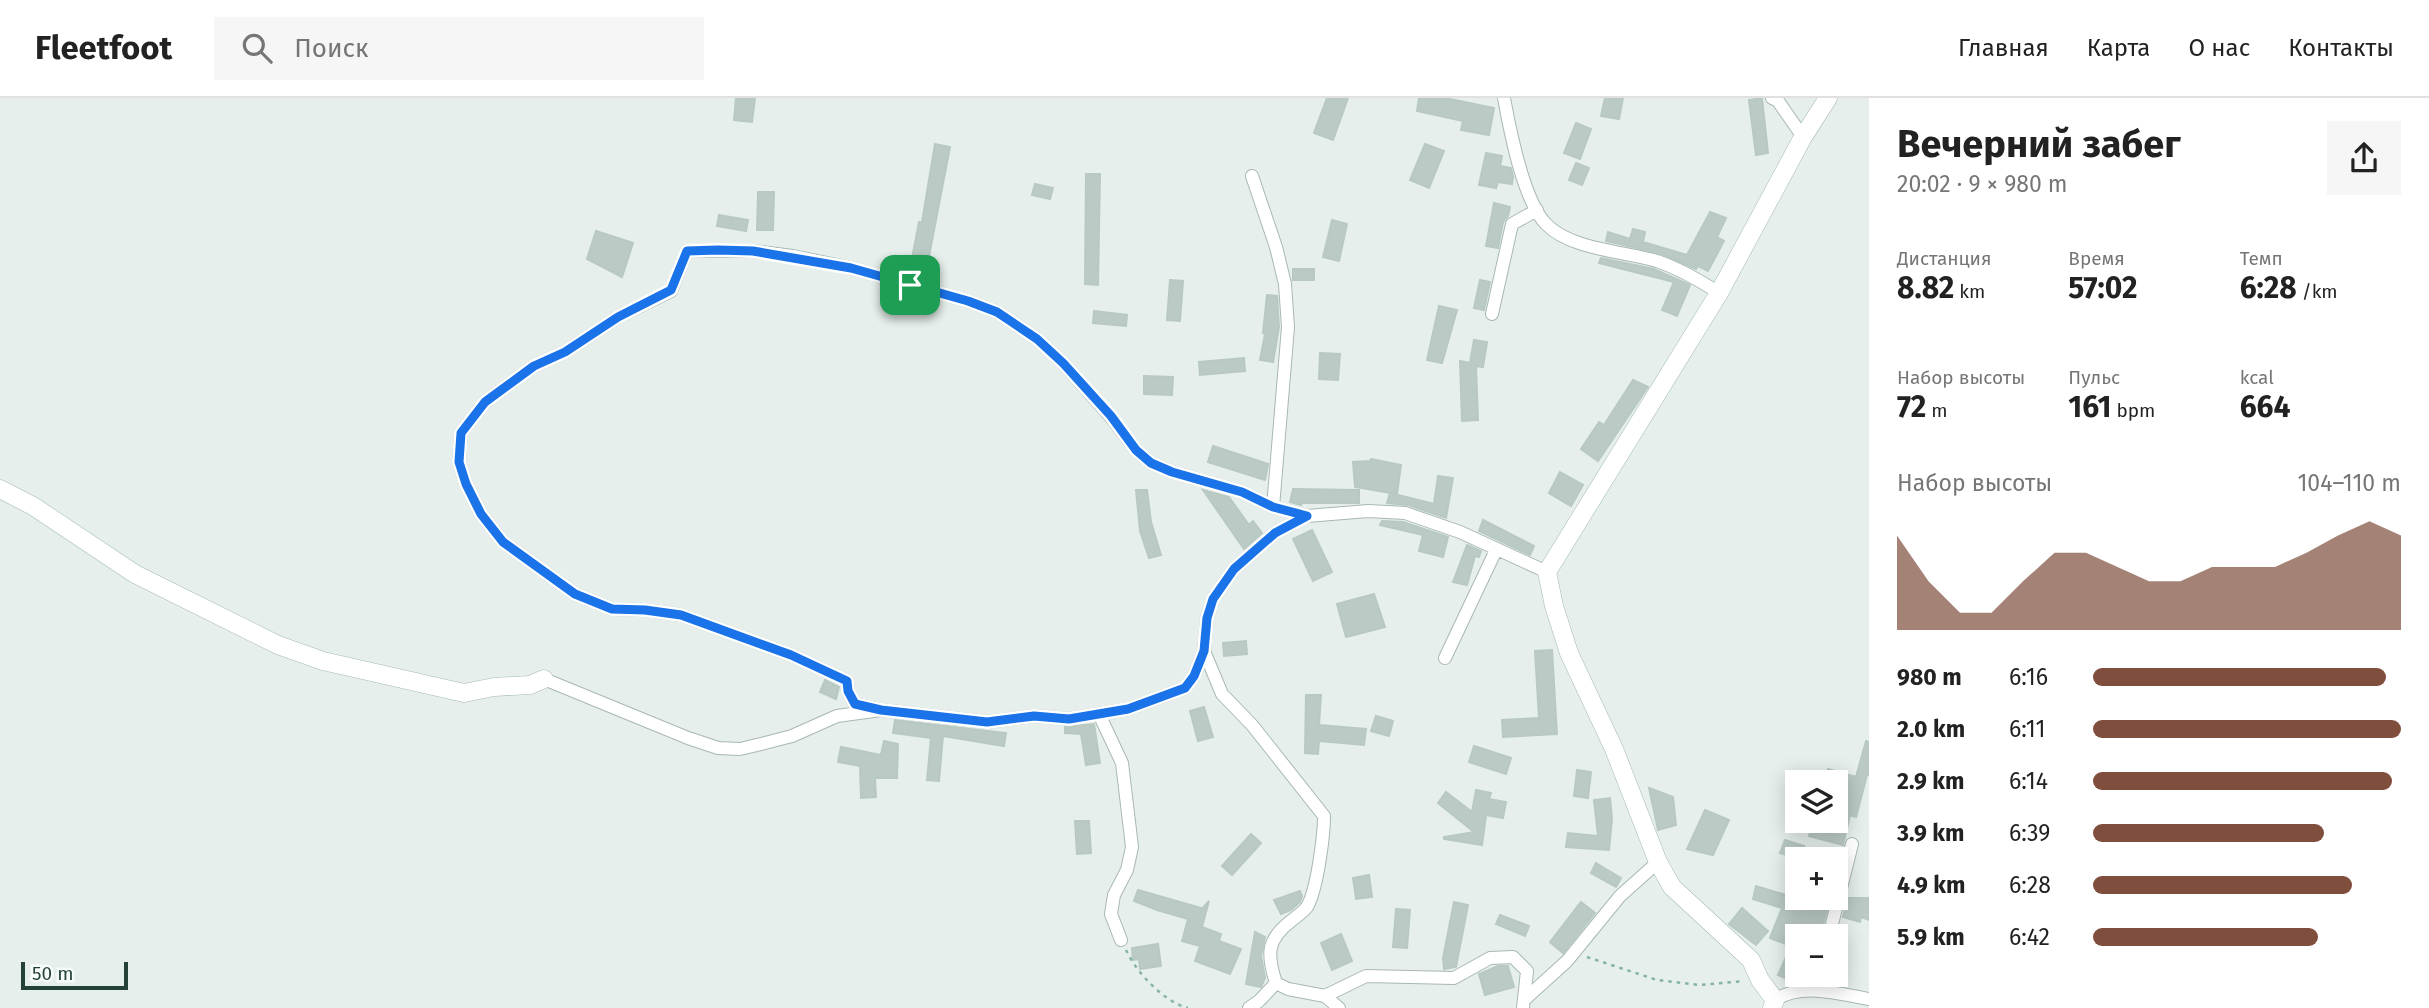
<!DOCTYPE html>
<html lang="ru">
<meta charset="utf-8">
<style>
:root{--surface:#fff;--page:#f6f6f6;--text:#222;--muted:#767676;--line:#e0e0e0;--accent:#804e3d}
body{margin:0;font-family:"Fira Sans",sans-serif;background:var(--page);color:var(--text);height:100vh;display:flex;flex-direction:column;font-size:26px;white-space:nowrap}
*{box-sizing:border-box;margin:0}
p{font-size:23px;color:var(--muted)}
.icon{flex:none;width:38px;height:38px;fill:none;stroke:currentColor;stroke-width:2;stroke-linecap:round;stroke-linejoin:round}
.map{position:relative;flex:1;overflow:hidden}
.panel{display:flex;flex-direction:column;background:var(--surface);width:560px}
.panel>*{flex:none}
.buttons{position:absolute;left:1785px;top:672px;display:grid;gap:14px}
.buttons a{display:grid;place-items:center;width:63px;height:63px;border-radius:0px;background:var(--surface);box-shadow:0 4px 18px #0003;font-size:35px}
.scale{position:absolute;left:21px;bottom:18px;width:107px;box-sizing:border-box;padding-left:7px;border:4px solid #24423a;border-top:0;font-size:19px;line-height:24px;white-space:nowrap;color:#24423a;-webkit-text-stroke:5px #f7fbf9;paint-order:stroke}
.pin{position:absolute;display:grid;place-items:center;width:60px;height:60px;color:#fff;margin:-30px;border-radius:14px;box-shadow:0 4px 10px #0006}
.round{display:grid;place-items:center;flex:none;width:74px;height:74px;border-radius:0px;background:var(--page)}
.headline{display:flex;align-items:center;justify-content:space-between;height:119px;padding:0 28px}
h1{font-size:38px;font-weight:700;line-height:52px}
.metrics{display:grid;grid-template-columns:repeat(3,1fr);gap:10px;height:119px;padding:7px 28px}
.metrics div{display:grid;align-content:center}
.metrics b{font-size:30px;font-weight:700}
.metrics small{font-size:19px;font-weight:400}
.metrics p{font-size:19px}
.chart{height:196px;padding:14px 28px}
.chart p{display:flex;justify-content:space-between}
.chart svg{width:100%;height:126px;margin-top:7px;fill:var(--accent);opacity:.7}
ul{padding:0 28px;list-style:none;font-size:23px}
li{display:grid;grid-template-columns:112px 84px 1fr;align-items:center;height:52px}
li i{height:18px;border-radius:9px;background:var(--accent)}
header{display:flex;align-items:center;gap:42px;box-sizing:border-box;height:98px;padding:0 35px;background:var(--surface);border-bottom:2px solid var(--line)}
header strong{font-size:33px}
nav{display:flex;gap:38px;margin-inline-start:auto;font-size:24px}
.search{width:490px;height:63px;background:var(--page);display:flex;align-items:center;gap:18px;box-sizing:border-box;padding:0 24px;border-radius:0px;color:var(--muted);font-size:26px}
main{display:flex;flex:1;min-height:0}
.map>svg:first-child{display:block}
.building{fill:#bbcac4;stroke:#b8c9c2;stroke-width:2}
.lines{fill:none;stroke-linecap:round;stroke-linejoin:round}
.street-casing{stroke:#a8b8b2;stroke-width:14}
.secondary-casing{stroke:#a4bbb3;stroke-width:19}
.path{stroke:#86b3a5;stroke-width:2.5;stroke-dasharray:3.5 5;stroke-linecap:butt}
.street{stroke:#fff;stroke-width:12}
.secondary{stroke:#fff;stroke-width:18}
.route-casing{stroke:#fff;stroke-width:14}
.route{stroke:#1a73e8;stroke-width:9}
</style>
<header>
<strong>Fleetfoot</strong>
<div class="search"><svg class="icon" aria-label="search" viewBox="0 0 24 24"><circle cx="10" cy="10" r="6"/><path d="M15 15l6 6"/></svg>Поиск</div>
<nav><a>Главная</a><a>Карта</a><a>О нас</a><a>Контакты</a></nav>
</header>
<main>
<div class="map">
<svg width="1869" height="910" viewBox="0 0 1869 910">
<rect width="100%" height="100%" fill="#e6efeb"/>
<path class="building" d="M 736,0 L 755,0 L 752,24 L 734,22 Z
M 1327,0 L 1348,0 L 1333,42 L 1314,35 Z
M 1419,0 L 1445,0 L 1494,10 L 1489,37 L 1461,32 L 1463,23 L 1417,13 Z
M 1605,0 L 1623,0 L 1619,21 L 1601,18 Z
M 1762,0 L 1768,55 L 1756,57 L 1749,2 Z
M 1576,25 L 1591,31 L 1580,61 L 1564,55 Z
M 935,46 L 950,49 L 925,179 L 909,176 L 919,124 L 922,124 Z
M 1425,46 L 1444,53 L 1429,90 L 1410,82 Z
M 1486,55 L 1502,58 L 1500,68 L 1511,70 L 1513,79 L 1512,86 L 1498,84 L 1496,90 L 1479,87 Z
M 1576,65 L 1589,70 L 1582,87 L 1569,82 Z
M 1086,76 L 1100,76 L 1098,187 L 1085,186 Z
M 1035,86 L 1053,90 L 1050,101 L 1032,97 Z
M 758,94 L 774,94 L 773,132 L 757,132 Z
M 1494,105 L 1510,109 L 1508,118 L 1503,124 L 1498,150 L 1486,148 Z
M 1710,114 L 1726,120 L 1717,139 L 1724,143 L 1708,173 L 1698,168 L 1696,171 L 1659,155 L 1606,143 L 1608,134 L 1630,141 L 1633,131 L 1645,134 L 1643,144 L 1687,157 Z
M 719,117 L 748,122 L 746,133 L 717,128 Z
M 1332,122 L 1347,126 L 1339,163 L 1323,159 Z
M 596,133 L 633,145 L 622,179 L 587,161 Z
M 1601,160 L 1654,171 L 1690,187 L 1677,218 L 1662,212 L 1674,184 L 1599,165 Z
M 1293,171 L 1314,171 L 1314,182 L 1293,182 Z
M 1170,182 L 1183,183 L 1180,223 L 1167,222 Z
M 1480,182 L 1490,184 L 1484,212 L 1474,210 Z
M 1267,197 L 1277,198 L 1279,229 L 1273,264 L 1260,262 L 1265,236 L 1263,235 Z
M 1439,208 L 1457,212 L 1442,265 L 1427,262 Z
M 1094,213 L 1127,217 L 1126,228 L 1093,225 Z
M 1474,242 L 1487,244 L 1483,269 L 1476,268 L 1478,322 L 1462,323 L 1460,263 L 1470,265 Z
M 1320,255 L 1340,256 L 1338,282 L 1319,281 Z
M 1244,260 L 1245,273 L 1200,277 L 1199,264 Z
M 1144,278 L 1173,279 L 1172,297 L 1144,296 Z
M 1633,282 L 1648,289 L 1598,363 L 1581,351 L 1599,324 L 1604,327 Z
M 1213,348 L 1268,366 L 1265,382 L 1208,364 Z
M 1371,361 L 1401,367 L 1397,396 L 1355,389 L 1353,364 L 1370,363 Z
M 1560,374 L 1583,387 L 1571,408 L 1549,395 Z
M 1438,378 L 1453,380 L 1446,420 L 1408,407 L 1387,405 L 1390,395 L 1434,406 Z
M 1293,391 L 1359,392 L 1359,405 L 1302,405 L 1301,407 L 1290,404 Z
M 1136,392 L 1147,392 L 1151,424 L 1161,457 L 1149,460 L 1140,433 Z
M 1203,392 L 1229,399 L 1249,427 L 1253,423 L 1262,435 L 1244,451 Z
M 1483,422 L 1534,448 L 1530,457 L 1479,433 Z
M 1382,423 L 1403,424 L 1448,439 L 1443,459 L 1419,453 L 1423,437 L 1380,427 Z
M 1312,432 L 1332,474 L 1313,483 L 1293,441 Z
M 1467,447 L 1481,453 L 1479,459 L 1475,458 L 1467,487 L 1453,484 Z
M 1374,496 L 1385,529 L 1346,539 L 1337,506 Z
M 1246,543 L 1247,556 L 1224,558 L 1223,545 Z
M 1552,552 L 1557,636 L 1503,639 L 1502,622 L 1539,620 L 1535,553 Z
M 825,582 L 839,589 L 836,601 L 820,594 Z
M 1306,597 L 1321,597 L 1319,627 L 1366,631 L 1364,647 L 1319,643 L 1318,656 L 1305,655 Z
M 1204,609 L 1213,639 L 1198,643 L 1190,613 Z
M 1376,618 L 1393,623 L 1389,638 L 1371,633 Z
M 895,622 L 1006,635 L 1004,648 L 943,638 L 939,683 L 927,682 L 931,640 L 893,635 Z
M 1094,626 L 1100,665 L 1086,667 L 1081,636 L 1065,635 L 1065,629 Z
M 884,643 L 898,646 L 897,680 L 875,680 L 876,699 L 861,700 L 860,668 L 838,664 L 841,649 L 881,657 Z
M 1866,643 L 1869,644 L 1869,677 L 1867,677 L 1856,719 L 1850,717 L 1843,747 L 1809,738 L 1813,723 L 1836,723 L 1836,684 L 1824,684 L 1828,671 L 1856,679 Z
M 1474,648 L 1511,660 L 1506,676 L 1469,664 Z
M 1577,672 L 1591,674 L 1588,700 L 1574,698 Z
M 1649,690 L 1673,699 L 1676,727 L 1658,732 Z
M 1476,692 L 1491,695 L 1489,701 L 1506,704 L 1503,720 L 1486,717 L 1482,747 L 1444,741 L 1444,739 L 1474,734 L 1438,705 L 1446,694 L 1472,714 Z
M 1610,700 L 1612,721 L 1609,752 L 1566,749 L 1568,735 L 1598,738 L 1594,702 Z
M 1705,712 L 1729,722 L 1713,757 L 1687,751 Z
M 1075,723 L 1089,723 L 1091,755 L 1077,756 Z
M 1251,736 L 1261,745 L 1232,777 L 1222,768 Z
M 1785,742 L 1804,748 L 1800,761 L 1780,755 Z
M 1596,765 L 1621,780 L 1616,789 L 1591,775 Z
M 1796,771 L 1797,800 L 1830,800 L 1820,838 L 1797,835 L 1797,885 L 1795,885 L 1778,877 L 1791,848 L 1770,840 L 1782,810 L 1753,801 L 1756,788 L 1786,797 Z
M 1369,777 L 1372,799 L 1356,801 L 1353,780 Z
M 1138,792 L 1201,810 L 1201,812 L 1209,803 L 1202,829 L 1221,836 L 1219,843 L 1241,851 L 1230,876 L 1195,863 L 1200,848 L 1182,843 L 1188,821 L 1157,812 L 1134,803 Z
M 1300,793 L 1302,798 L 1300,804 L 1291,812 L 1281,816 L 1274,802 Z
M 1848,800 L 1869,800 L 1869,822 L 1861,819 L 1860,824 L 1843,819 Z
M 1454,804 L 1468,807 L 1456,869 L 1444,871 L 1443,860 Z
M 1581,804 L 1595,815 L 1563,855 L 1550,844 Z
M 1742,810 L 1768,833 L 1756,847 L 1729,826 Z
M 1396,811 L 1410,812 L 1407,850 L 1393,849 Z
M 1500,817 L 1529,828 L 1525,838 L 1496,826 Z
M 1255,834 L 1265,839 L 1261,858 L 1265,880 L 1261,889 L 1246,886 Z
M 1341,836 L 1352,863 L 1332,872 L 1321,845 Z
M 1158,846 L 1161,868 L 1140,871 L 1139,861 L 1133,862 L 1132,850 Z
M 1498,868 L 1508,868 L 1514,889 L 1485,897 L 1479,876 Z"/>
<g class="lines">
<defs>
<path id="street" d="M 1504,0 C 1510,33 1523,102 1546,126 C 1571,152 1624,153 1657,163 C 1680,171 1699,182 1719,195
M 1772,0 L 1778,3 L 1803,39
M 1252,78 L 1276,149 L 1285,186 L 1288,229 L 1273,409
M 1492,216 L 1512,126 L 1537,112
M 1204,553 L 1222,596 L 1252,627 L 1324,718 C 1324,738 1317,792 1307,809 C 1303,814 1296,819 1291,823 C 1266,842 1267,857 1276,885 L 1288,891 L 1325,898 L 1339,910
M 1445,560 L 1496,452
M 544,581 L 688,640 L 718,650 L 740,651 L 765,645 L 792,638 L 837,618 L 881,612 L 987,624 L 1034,618 L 1069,621 L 1128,611 L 1185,590 L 1194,578 L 1204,553 L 1207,520 L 1213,501 L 1234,471 L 1275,435 L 1307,418 L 1368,413 L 1405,415 L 1460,434 L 1547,474
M 881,612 L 855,606 L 848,593 L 847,583 L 791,557 L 681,517 L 645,512 L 612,511 L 575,496 L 503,444 L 481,416 L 466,386 L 459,364 L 461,335 L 485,304 L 534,268 L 565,254 L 618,219 L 671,193 L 687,153 L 753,153 L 793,158 L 851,170 L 968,203 L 997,214 L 1037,241 L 1063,265 L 1111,319 L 1136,352 L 1151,365 L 1172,374 L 1242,394 L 1273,409 L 1307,418
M 1099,616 L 1122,665 L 1132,749 L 1127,772 L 1114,797 L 1111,816 L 1121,842
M 1829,838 L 1852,746
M 1813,892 L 1817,877
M 1325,898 L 1366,878 L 1454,880 L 1490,860 L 1513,859 L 1527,873 L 1523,910
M 1525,901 L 1567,863 L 1620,798 L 1658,764
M 1775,902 C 1801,884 1839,896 1869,901
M 1249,910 L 1259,903 L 1276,885"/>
<path id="secondary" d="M 0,391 L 33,408 L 135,476 L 278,547 L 323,563 L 464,595 L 494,589 L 530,587 L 544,581
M 1772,910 L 1775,902 L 1760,882 L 1751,862 L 1672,789 L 1658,764 L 1614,651 L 1569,555 L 1554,508 L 1547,474 L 1719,195 L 1803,39 L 1828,0"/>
</defs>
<use href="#street" class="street-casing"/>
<use href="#secondary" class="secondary-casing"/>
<path class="path" d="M 1126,852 C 1136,874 1164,904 1188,910
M 1587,859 L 1657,882 L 1700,887 L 1744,883"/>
<use href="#street" class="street"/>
<use href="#secondary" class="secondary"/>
</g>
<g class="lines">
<defs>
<path id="route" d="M 718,152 L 753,153 L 851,170 L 968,203 L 997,214 L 1037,241 L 1063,265 L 1111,318 L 1136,352 L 1151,365 L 1172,374 L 1242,394 L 1273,409 L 1307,418 L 1275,435 L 1234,471 L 1213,501 L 1207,520 L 1204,553 L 1194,578 L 1185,590 L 1128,611 L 1069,621 L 1034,618 L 987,624 L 881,612 L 855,606 L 848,593 L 847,583 L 791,557 L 681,517 L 645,512 L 612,511 L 575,496 L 503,444 L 481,416 L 466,386 L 459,364 L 461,335 L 485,304 L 534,268 L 565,254 L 618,219 L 671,192 L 687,153 Z"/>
</defs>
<use href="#route" class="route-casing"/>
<use href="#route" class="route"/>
</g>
</svg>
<div class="buttons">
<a><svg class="icon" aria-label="layers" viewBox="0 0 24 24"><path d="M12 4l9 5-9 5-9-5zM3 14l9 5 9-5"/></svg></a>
<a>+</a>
<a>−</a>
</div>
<div class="scale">50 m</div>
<div class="pin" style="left:910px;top:187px;background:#1e9e55"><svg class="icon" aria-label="arrive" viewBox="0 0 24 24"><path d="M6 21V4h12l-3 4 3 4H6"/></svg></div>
</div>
<section class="panel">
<div class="headline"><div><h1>Вечерний забег</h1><p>20:02 · 9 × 980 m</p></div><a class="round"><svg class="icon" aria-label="share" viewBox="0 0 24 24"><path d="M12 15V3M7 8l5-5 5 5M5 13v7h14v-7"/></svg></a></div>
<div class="metrics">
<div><p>Дистанция</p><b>8.82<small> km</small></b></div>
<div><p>Время</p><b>57:02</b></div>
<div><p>Темп</p><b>6:28<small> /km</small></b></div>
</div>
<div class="metrics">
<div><p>Набор высоты</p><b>72<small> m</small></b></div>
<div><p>Пульс</p><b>161<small> bpm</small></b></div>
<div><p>kcal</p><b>664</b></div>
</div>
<div class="chart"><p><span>Набор высоты</span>104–110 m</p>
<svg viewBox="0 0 160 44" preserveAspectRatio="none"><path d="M0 44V11L10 27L20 38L30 38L40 27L50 17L60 17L70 22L80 27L90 27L100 22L110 22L120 22L130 17L140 11L150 6L160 11V44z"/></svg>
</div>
<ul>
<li><b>980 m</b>6:16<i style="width:95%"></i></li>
<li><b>2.0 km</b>6:11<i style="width:100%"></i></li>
<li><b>2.9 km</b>6:14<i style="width:97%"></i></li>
<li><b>3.9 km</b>6:39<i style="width:75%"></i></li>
<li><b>4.9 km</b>6:28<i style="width:84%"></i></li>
<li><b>5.9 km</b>6:42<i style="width:73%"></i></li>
</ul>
</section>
</main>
